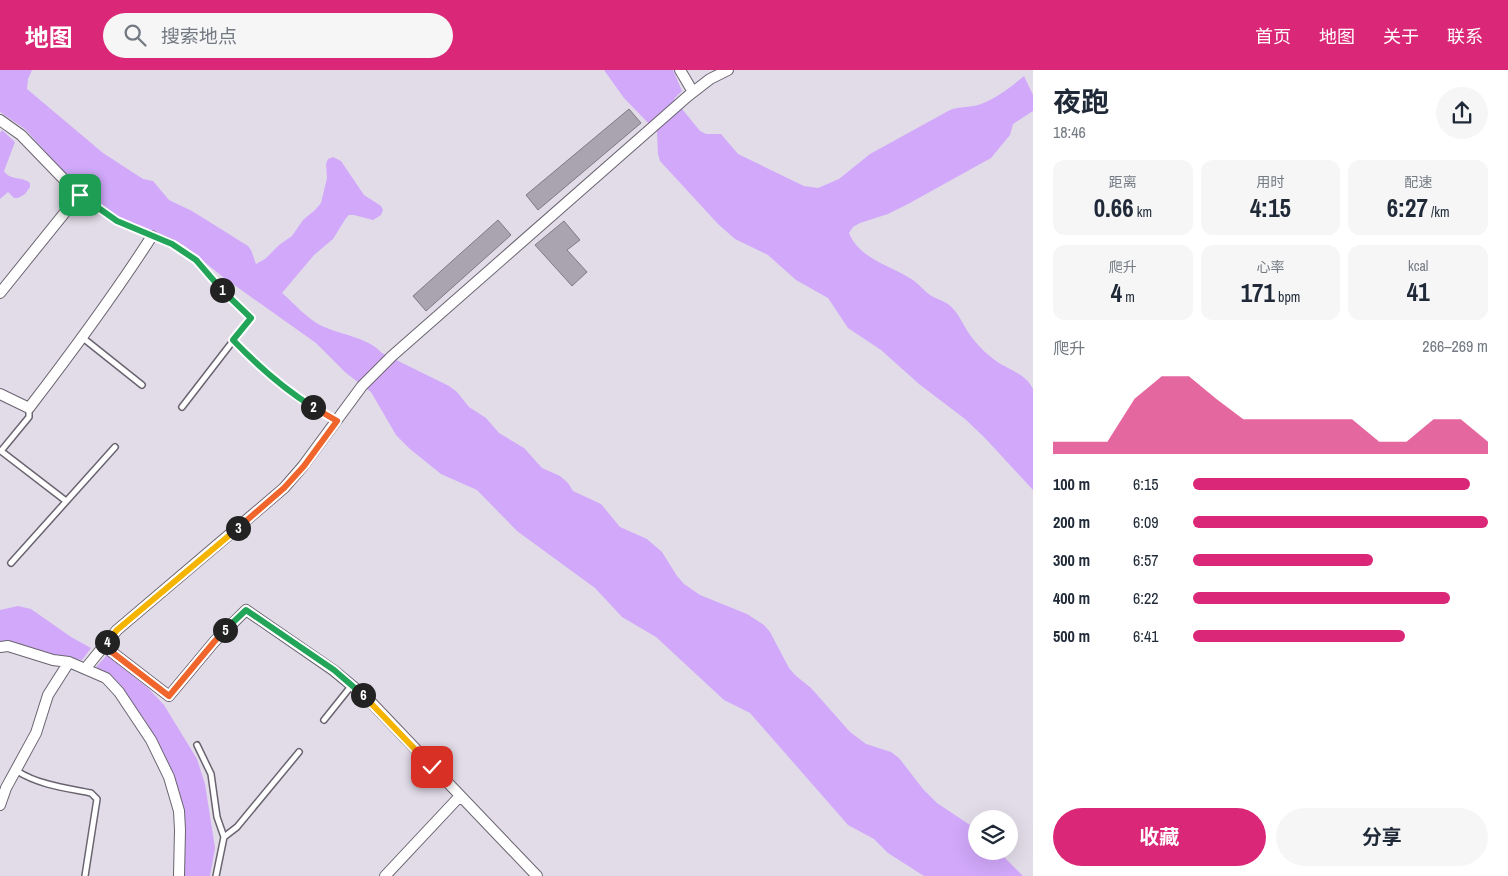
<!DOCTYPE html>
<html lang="zh">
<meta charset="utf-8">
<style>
:root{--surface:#fff;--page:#f6f6f7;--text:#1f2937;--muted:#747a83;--accent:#db2777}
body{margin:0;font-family:"Archivo Narrow","Noto Sans SC",sans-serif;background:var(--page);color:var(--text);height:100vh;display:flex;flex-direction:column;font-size:19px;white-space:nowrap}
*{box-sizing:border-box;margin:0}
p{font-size:16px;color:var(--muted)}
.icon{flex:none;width:28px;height:28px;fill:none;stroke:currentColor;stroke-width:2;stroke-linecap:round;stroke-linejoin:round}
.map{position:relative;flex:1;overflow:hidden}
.panel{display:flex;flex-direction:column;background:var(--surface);width:475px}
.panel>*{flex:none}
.controls{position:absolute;left:968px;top:740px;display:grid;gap:10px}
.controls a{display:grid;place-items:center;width:50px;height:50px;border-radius:50%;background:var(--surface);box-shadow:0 5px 20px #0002;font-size:25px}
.pin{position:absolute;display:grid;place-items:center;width:42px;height:42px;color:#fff;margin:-21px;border-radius:10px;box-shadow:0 2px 8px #0006}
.km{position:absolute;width:25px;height:25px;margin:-12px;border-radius:50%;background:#222;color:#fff;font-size:14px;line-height:25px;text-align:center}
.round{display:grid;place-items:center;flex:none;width:52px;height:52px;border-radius:26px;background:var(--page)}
.summary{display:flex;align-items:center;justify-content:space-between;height:85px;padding:0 20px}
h1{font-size:28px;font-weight:700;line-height:38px}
.figures{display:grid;grid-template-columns:repeat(3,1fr);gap:8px;height:85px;padding:5px 20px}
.figures div{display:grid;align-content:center;border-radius:12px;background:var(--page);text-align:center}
.figures b{font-size:25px;font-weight:700}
.figures small{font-size:14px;font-weight:400}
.figures p{font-size:14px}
.chart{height:140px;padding:10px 20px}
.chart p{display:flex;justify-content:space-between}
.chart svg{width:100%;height:90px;margin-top:5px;fill:var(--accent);opacity:.7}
.primary-button{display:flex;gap:10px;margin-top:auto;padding:10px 20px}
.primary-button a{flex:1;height:58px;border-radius:30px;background:var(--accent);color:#fff;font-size:20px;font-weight:700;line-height:58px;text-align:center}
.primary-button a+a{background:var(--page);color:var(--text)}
ul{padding:0 20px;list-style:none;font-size:16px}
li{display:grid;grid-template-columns:80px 60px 1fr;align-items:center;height:38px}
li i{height:12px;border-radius:6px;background:var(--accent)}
header{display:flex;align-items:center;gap:30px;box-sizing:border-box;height:70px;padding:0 25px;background:var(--accent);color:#fff}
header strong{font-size:24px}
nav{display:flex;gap:28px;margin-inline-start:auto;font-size:18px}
.search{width:350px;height:45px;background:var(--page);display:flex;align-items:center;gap:12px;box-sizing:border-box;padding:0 18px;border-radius:28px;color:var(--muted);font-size:19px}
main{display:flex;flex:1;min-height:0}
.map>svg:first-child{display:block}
.water{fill:#d1a8fa}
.building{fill:#aaa4b1;stroke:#7f7a86}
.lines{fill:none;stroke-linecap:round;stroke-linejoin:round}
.service-casing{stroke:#6a6470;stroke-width:8}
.minor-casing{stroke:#6a6470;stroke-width:12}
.service{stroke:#fff;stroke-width:5}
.minor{stroke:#fff;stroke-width:10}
.split-1-casing{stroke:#fff;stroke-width:10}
.split-2-casing{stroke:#fff;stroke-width:10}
.split-3-casing{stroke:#fff;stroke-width:10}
.split-4-casing{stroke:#fff;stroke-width:10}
.split-5-casing{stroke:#fff;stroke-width:10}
.split-6-casing{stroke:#fff;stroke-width:10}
.split-7-casing{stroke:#fff;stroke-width:10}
.split-1{stroke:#22a559;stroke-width:6}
.split-2{stroke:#22a559;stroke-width:6}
.split-3{stroke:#f0652b;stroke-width:6}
.split-4{stroke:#f5b400;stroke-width:6}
.split-5{stroke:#f0652b;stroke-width:6}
.split-6{stroke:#22a559;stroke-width:6}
.split-7{stroke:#f5b400;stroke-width:6}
</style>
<header>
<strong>地图</strong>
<div class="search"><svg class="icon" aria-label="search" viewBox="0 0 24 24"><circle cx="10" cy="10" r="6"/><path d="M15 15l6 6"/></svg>搜索地点</div>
<nav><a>首页</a><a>地图</a><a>关于</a><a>联系</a></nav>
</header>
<main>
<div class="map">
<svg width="1033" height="806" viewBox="0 0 1033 806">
<rect width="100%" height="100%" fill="#e2dce9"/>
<path class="water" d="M 0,0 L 32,0 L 28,9 L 27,19 L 103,83 L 143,109 L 153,111 L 169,130 L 192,141 L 248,176 L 251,180 L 256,194 L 265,189 L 279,175 L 292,166 L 303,150 L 315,140 L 321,133 L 327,108 L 326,94 L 328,89 L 333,87 L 341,91 L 364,125 L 381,136 L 383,140 L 381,145 L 373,150 L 354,145 L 349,145 L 346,148 L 333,169 L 314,185 L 282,223 C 294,233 307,249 322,256 C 341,265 367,267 382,283 L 449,316 L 457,322 L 469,337 L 486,348 L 499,363 L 524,378 L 542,398 L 560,406 L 568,413 L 573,421 L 601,434 L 620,457 L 647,469 L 662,482 L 677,506 L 684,514 L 700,525 L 747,544 L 764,555 L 770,562 L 789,598 L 795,605 L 811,618 L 850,662 L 866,674 L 891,682 L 899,688 L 923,719 L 937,733 L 976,759 L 976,781 L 998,781 L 1023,806 L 924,806 L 888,783 L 874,769 L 848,755 L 750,643 L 724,630 L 656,567 L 622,547 L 595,518 L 517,461 L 477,420 L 441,404 L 410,379 L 396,365 L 371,322 L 346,303 L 316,273 L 223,207 L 183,175 L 111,143 L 80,120 L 25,59 L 0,42 Z
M 604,0 L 673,0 L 682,21 L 674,29 L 700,61 L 706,64 L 721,64 L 738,84 L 804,116 L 818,118 L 839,109 L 870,84 L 950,40 C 960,36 971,38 981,34 C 997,28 1011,17 1024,6 L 1033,25 L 1033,41 L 1013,54 L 1010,65 L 991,88 L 908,134 L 888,144 L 860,153 L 853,157 L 849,163 C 859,189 892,196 913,210 C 919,214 924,221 930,225 C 936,229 942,230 948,234 C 958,241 963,255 970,265 C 976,273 983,281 991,287 C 1004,299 1025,302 1033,319 L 1033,420 L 984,367 L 965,349 L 919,314 L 881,280 L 848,258 L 828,228 L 796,210 L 768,185 L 735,169 L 718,154 L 660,91 L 658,84 L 657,62 L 624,28 Z
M 2,60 L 15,72 L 4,101 C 10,111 22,106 30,113 L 30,117 L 25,124 L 18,128 L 14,128 L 8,122 L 0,129 L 0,63 Z
M 18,536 L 31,539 L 71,567 L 91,578 L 82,590 L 64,587 L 0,572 L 0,540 Z
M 107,585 L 148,618 L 164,635 L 197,689 L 205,714 L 215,778 L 210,806 L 182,806 L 184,775 L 156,671 L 145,650 L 116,613 L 96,597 Z"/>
<path class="building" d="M 629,39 L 641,53 L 538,140 L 526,125 Z
M 498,150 L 511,165 L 426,241 L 413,226 Z
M 564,151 L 580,170 L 567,180 L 587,202 L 572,216 L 535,175 Z"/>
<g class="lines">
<defs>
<path id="service" d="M 79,125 L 117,151 L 172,173 L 196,190 L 220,218 L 251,248 L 233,271 L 250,288 L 298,328 L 336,351
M 83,268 L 142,315
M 182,337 L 233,271
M 29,338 L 29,347 L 1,381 L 66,431
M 11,493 L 115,377
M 324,650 L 352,615
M 197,675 L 211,704 L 217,747 L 224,767 L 216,806
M 17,701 C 39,715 66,718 91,723 L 97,729 L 85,806
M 224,767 L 237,757 L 299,682"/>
<path id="minor" d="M 680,0 L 693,22
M 0,50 L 21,65 L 79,125 L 0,223
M 0,324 L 29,338 C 72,282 114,225 152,166
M 104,576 L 169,626 L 214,572 L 246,540 L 333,600 L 367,628 L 537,806
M 0,577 L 8,576 L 53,590 L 69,592 L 106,608 L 119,622 L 151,670 L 169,707 L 179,741 L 180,760 L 179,806
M 85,599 L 117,560 L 284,418 L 303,396 L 362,316 L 392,286 L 688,26 L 710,9 L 728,0
M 0,735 L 6,718 L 36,663 L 48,625 L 69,592
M 385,806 L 460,726"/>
</defs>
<use href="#service" class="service-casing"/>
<use href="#minor" class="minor-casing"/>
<use href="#service" class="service"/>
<use href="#minor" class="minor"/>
</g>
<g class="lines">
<defs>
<path id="split-1" d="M 80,125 L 117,151 L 172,174 L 196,190 L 222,220"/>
<path id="split-2" d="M 222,220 L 251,248 L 233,270 C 257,295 284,319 313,337"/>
<path id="split-3" d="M 238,458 L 284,418 L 304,396 L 337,351 L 313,337"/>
<path id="split-4" d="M 107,572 L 117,560 L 238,458"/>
<path id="split-5" d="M 107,572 L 104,576 L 169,626 L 214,572 L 225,560"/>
<path id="split-6" d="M 225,560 L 246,540 L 334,600 L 363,625"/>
<path id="split-7" d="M 363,625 L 432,697"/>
</defs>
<use href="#split-1" class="split-1-casing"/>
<use href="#split-2" class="split-2-casing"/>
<use href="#split-3" class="split-3-casing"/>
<use href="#split-4" class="split-4-casing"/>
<use href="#split-5" class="split-5-casing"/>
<use href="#split-6" class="split-6-casing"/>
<use href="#split-7" class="split-7-casing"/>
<use href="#split-1" class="split-1"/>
<use href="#split-2" class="split-2"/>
<use href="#split-3" class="split-3"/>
<use href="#split-4" class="split-4"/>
<use href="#split-5" class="split-5"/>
<use href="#split-6" class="split-6"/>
<use href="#split-7" class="split-7"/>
</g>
</svg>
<div class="controls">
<a><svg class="icon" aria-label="layers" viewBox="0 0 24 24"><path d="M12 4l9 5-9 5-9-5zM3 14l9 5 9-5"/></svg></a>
</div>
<div class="pin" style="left:80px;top:125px;background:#1e9e55"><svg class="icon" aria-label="arrive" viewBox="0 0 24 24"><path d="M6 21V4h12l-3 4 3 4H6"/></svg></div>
<div class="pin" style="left:432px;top:697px;background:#d93025"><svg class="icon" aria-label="check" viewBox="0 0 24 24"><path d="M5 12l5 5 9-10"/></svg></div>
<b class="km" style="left:222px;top:220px">1</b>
<b class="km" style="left:313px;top:337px">2</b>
<b class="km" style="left:238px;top:458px">3</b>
<b class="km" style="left:107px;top:572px">4</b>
<b class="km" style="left:225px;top:560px">5</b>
<b class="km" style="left:363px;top:625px">6</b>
</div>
<section class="panel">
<div class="summary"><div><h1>夜跑</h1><p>18:46</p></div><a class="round"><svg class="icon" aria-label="share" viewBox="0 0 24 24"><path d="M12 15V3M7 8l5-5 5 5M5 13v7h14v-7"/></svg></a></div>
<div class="figures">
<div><p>距离</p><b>0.66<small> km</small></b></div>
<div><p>用时</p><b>4:15</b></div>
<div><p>配速</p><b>6:27<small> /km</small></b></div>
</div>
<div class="figures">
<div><p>爬升</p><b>4<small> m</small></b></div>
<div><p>心率</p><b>171<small> bpm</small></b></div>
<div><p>kcal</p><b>41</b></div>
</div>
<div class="chart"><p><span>爬升</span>266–269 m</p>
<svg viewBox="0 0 160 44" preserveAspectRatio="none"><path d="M0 44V38L10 38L20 38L30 17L40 6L50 6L60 17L70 27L80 27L90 27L100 27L110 27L120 38L130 38L140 27L150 27L160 38V44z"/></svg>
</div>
<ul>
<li><b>100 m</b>6:15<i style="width:94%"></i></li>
<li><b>200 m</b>6:09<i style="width:100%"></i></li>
<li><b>300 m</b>6:57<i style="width:61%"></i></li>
<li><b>400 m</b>6:22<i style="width:87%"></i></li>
<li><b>500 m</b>6:41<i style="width:72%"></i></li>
</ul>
<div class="primary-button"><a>收藏</a><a>分享</a></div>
</section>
</main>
